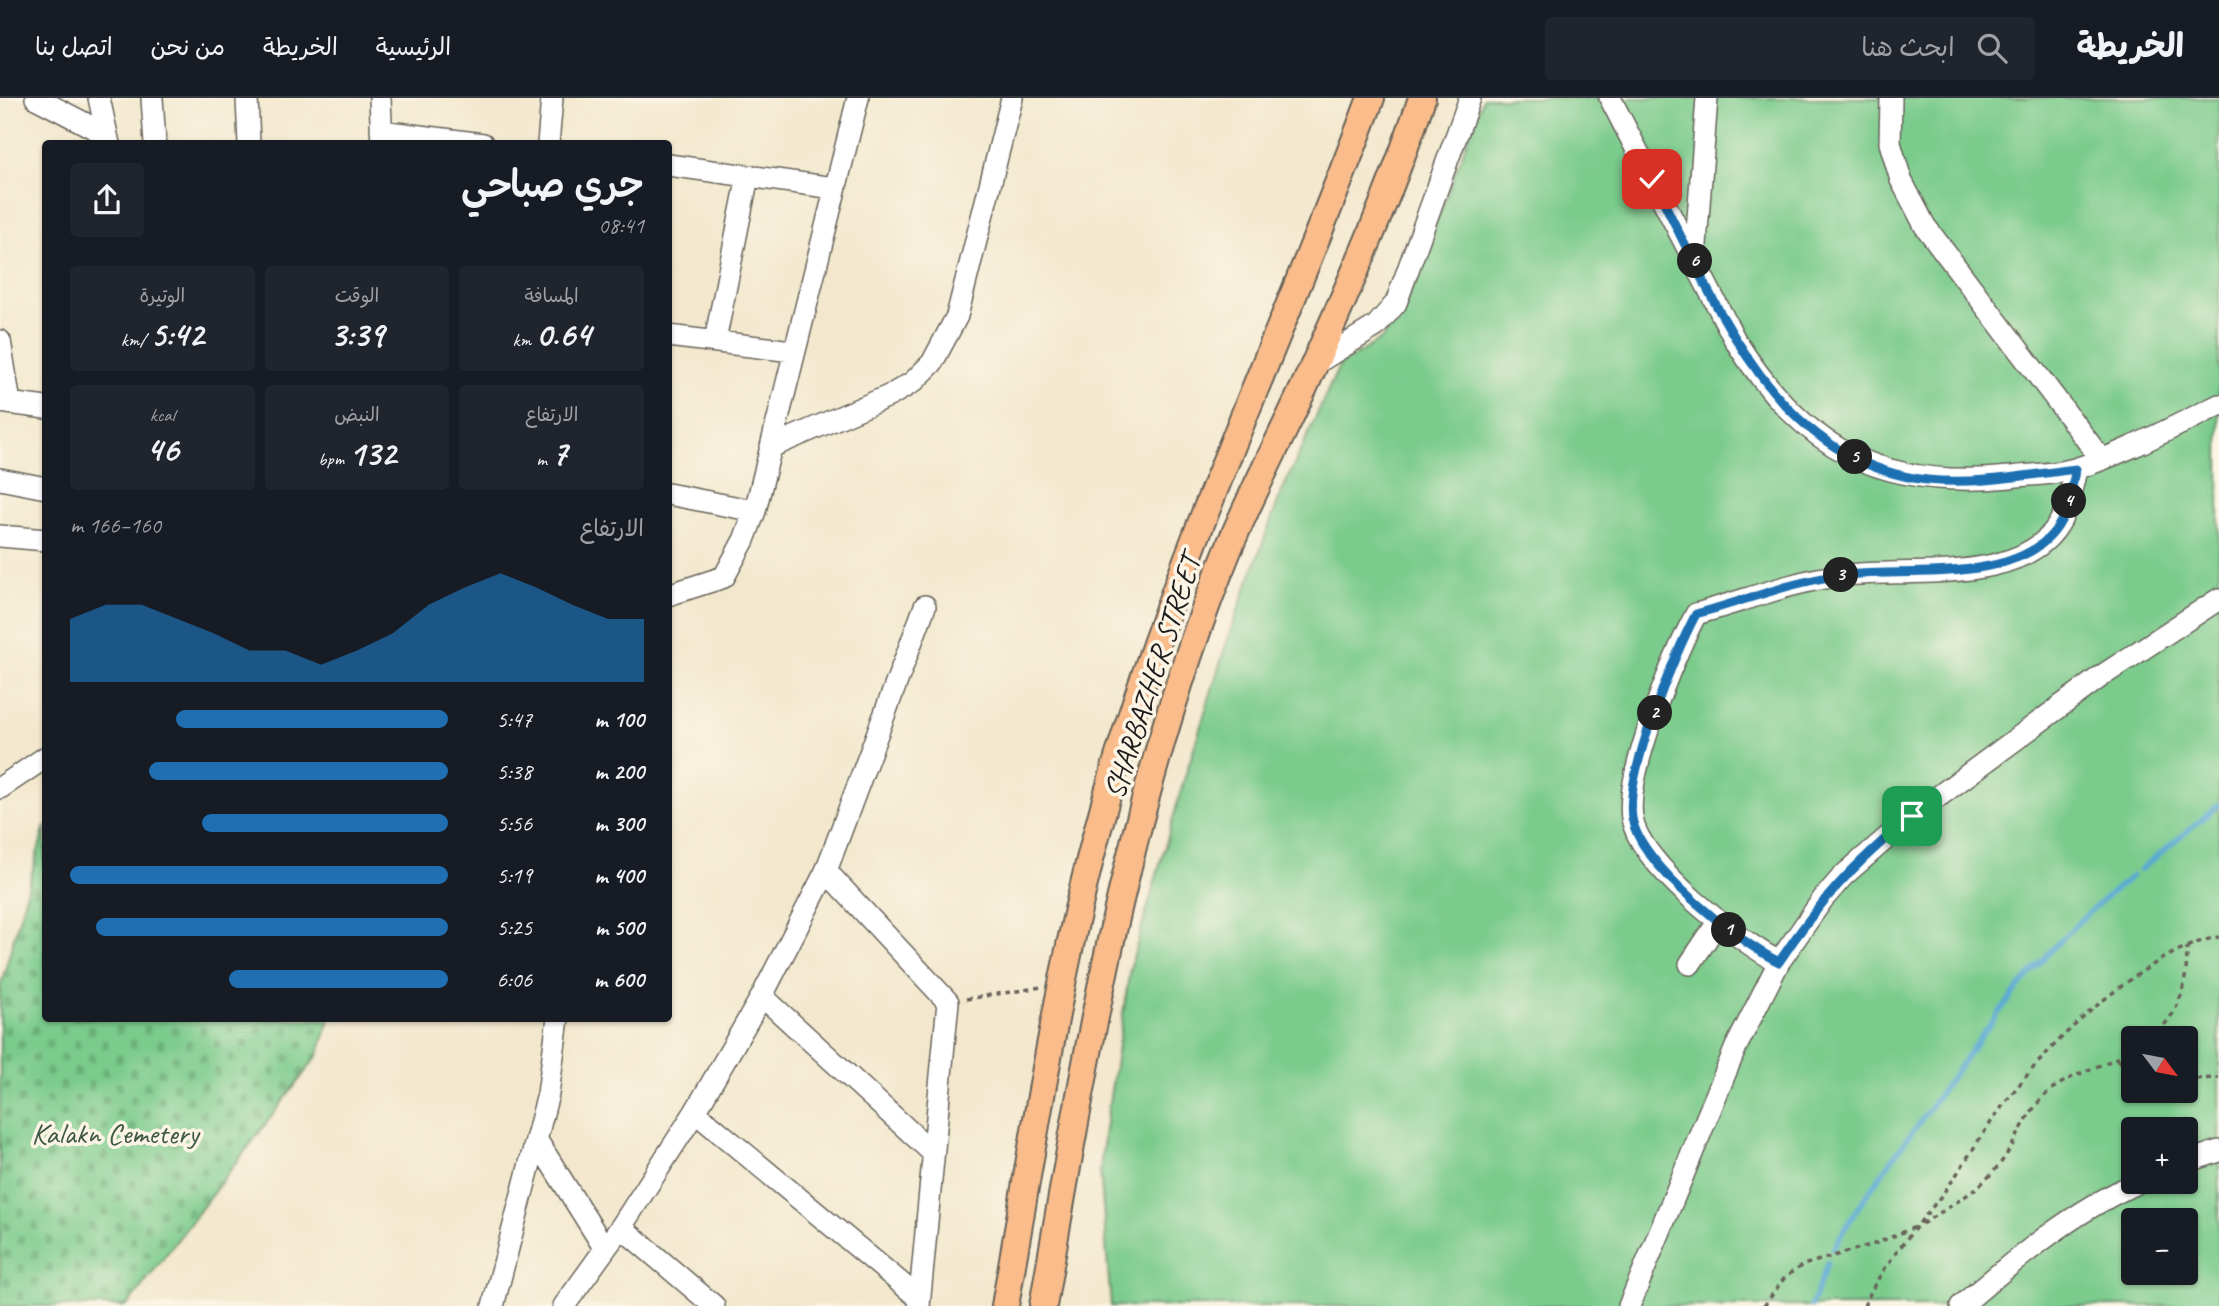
<!DOCTYPE html>
<html lang="ar">
<meta charset="utf-8">
<style>
:root{--surface:#171b24;--page:#20242c;--text:#f1f3f6;--muted:#9ea1a6;--line:#363941;--accent:#1f6fb2}
body{margin:0;font-family:Caveat,"Playpen Sans Arabic",sans-serif;background:var(--page);color:var(--text);direction:rtl;height:100vh;display:flex;flex-direction:column;font-size:26px;white-space:nowrap}
*{box-sizing:border-box;margin:0}
p{font-size:23px;color:var(--muted)}
.icon{flex:none;width:38px;height:38px;fill:none;stroke:currentColor;stroke-width:2;stroke-linecap:round;stroke-linejoin:round}
.map{position:relative;flex:1;overflow:hidden;direction:ltr}
.details{position:absolute;left:42px;top:42px;width:630px;height:882px;display:flex;flex-direction:column;background:var(--surface);border-radius:7px;box-shadow:0 2px 5px #0004;direction:rtl}
.details>*{flex:none}
.needle{width:46px;rotate:122deg}
.tools{position:absolute;left:2121px;top:928px;display:grid;gap:14px}
.tools a{display:grid;place-items:center;width:77px;height:77px;border-radius:7px;background:var(--surface);box-shadow:0 2px 5px #0004;font-size:35px}
.pin{position:absolute;display:grid;place-items:center;width:60px;height:60px;color:#fff;margin:-30px;border-radius:14px;box-shadow:0 4px 10px #0006}
.km{position:absolute;width:35px;height:35px;margin:-18px;border-radius:50%;background:#222;color:#fff;font-size:19px;line-height:35px;text-align:center}
.round{display:grid;place-items:center;flex:none;width:74px;height:74px;border-radius:7px;background:var(--page)}
.summary{display:flex;align-items:center;justify-content:space-between;height:119px;padding:0 28px}
h1{font-size:38px;font-weight:600;line-height:52px}
.metrics{display:grid;grid-template-columns:repeat(3,1fr);gap:10px;height:119px;padding:7px 28px}
.metrics div{display:grid;align-content:center;border-radius:7px;background:var(--page);text-align:center}
.metrics b{font-size:35px;font-weight:600}
.metrics small{font-size:19px;font-weight:400}
.metrics p{font-size:19px}
.chart{height:196px;padding:14px 28px}
.chart p{display:flex;justify-content:space-between}
.chart svg{width:100%;height:126px;margin-top:7px;fill:var(--accent);opacity:.7}
ul{padding:0 28px;list-style:none;font-size:23px}
li{display:grid;grid-template-columns:112px 84px 1fr;align-items:center;height:52px}
li i{height:18px;border-radius:9px;background:var(--accent)}
header{display:flex;align-items:center;gap:42px;box-sizing:border-box;height:98px;padding:0 35px;background:var(--surface);border-bottom:2px solid var(--line)}
header strong{font-size:33px}
nav{display:flex;gap:38px;margin-inline-start:auto;font-size:24px}
.search{width:490px;height:63px;background:var(--page);display:flex;align-items:center;gap:18px;box-sizing:border-box;padding:0 24px;border-radius:7px;color:var(--muted);font-size:26px}
.map>svg:first-child{display:block}
.cemetery{fill:url(#cemetery-stones);stroke:#4b7454;stroke-width:2}
.park{fill:#7acb8c;stroke:#4b7454;stroke-width:2;fill-rule:evenodd}
.lines{fill:none;stroke-linecap:round;stroke-linejoin:round}
.stream{stroke:#59a9d4;stroke-width:5}
.minor-casing{stroke:#67635a;stroke-width:24}
.major-casing{stroke:#67635a;stroke-width:30}
.path{stroke:#67635a;stroke-width:3.5;stroke-dasharray:5 5;stroke-linecap:butt}
.minor{stroke:#fff;stroke-width:21}
.major{stroke:#f9bc8a;stroke-width:26}
.route-casing{stroke:#fff;stroke-width:14}
.route{stroke:#1f6fb2;stroke-width:9}
.labels{text-anchor:middle;stroke-width:7;stroke-linejoin:round;paint-order:stroke}
.street-label{font-size:30px;fill:#1c1c1c;stroke:#fcf5e5}
.park-label{font-size:30px;fill:#3d5943;stroke:#fcf5e5}
</style>
<header>
<strong>الخريطة</strong>
<div class="search"><svg class="icon" aria-label="search" viewBox="0 0 24 24"><circle cx="10" cy="10" r="6"/><path d="M15 15l6 6"/></svg>ابحث هنا</div>
<nav><a>الرئيسية</a><a>الخريطة</a><a>من نحن</a><a>اتصل بنا</a></nav>
</header>
<div class="map">
<svg width="2219" height="1208" viewBox="0 0 2219 1208">
<defs>
<pattern id="cemetery-stones" width="16" height="16" patternUnits="userSpaceOnUse" patternTransform="scale(1.75)"><rect width="16" height="16" fill="#7acb8c"/><path d="M2 7V4a2 2 0 0 1 4 0v3zM10 15v-3a2 2 0 0 1 4 0v3z" fill="#69ae78"/></pattern>
</defs>
<rect width="100%" height="100%" fill="#fcf5e5"/>
<filter id="ink" filterUnits="userSpaceOnUse"><feTurbulence type="fractalNoise" baseFrequency=".0143" numOctaves="2"/><feDisplacementMap in="SourceGraphic" scale="14" xChannelSelector="R" yChannelSelector="G"/><feConvolveMatrix kernelMatrix="1 2 1 2 8 2 1 2 1" color-interpolation-filters="sRGB"/></filter>
<filter id="wash" filterUnits="userSpaceOnUse"><feTurbulence type="fractalNoise" baseFrequency=".00686" numOctaves="4" result="noise"/><feDisplacementMap in="SourceGraphic" scale="28" xChannelSelector="R" yChannelSelector="G"/><feGaussianBlur stdDeviation="1.57" result="paint"/><feColorMatrix in="noise" values="0 0 0 0 0 0 0 0 0 0 0 0 0 0 0 0 0 1.4 0 .05"/><feComposite in="paint" operator="in"/></filter>
<g filter="url(#wash)">
<rect width="100%" height="100%" fill="#f3e8ce"/>
<path class="cemetery" d="M 45,728 L 46,920 L 330,921 L 318,957 L 127,1208 L 0,1208 L 0,890 Z"/>
<path class="park" d="M 1483,0 L 2219,0 L 2219,1208 L 1111,1208 L 1100,1072 L 1105,1031 L 1130,871 L 1184,682 L 1228,540 L 1280,398 L 1339,268 L 1381,241 L 1403,214 ZM 2133,940 L 2186,940 L 2186,992 L 2133,992 ZM 2133,1031 L 2186,1031 L 2186,1083 L 2133,1083 ZM 2133,1122 L 2186,1122 L 2186,1174 L 2133,1174 Z"/>
<g class="lines">
<path class="stream" d="M 2140,772 L 2219,707
M 1833,1151 C 1859,1104 1892,1062 1923,1019 C 1989,927 2041,848 2132,778
M 1811,1208 L 1828,1164"/>
</g>
</g>
<g filter="url(#ink)">
<g class="lines">
<defs>
<path id="minor" d="M 36,0 L 107,37
M 99,0 L 109,46
M 152,0 L 155,46
M 247,0 L 249,46
M 380,0 L 382,46
M 1610,0 L 1735,242 C 1804,352 1880,392 2010,379 C 2032,376 2057,377 2078,370 C 2127,354 2173,329 2219,307
M 1891,0 L 1890,45 L 1901,82 L 1925,128 L 2101,361
M 381,33 L 483,46
M 548,46 L 552,0
M 668,67 L 834,90
M 1695,160 L 1707,0
M 668,238 L 792,253
M 0,243 L 10,305
M 715,243 L 748,78
M 1315,266 L 1376,228 L 1396,205 L 1470,0
M 0,304 L 46,310
M 771,349 L 891,297 L 913,284 L 932,265 L 957,218 L 1012,0
M 0,381 L 46,390
M 668,396 L 755,413
M 0,438 L 46,442
M 668,497 L 724,479 L 744,442 L 755,413 L 858,0
M 0,690 L 46,659
M 826,773 L 948,904 L 919,1208
M 1779,864 C 1738,843 1639,766 1632,720 C 1625,675 1674,558 1696,516 C 1741,504 1791,484 1836,478 C 1901,468 2025,491 2061,422 C 2069,406 2072,389 2076,371
M 1690,866 L 1718,824
M 762,898 L 933,1055
M 695,1014 L 920,1201
M 536,1041 L 605,1151
M 2186,1064 L 2219,1053
M 621,1129 L 714,1208
M 493,1208 L 548,996 L 558,920
M 564,1208 L 621,1129 L 695,1014 L 762,898 L 826,773 L 925,508
M 1629,1208 L 1736,949 L 1779,864 L 1823,801 L 1843,778 L 1912,718 L 2100,579 L 2219,501
M 1961,1208 C 2017,1160 2073,1113 2141,1083"/>
<path id="major" d="M 1005,1208 C 1038,1018 1065,826 1124,641 C 1193,423 1291,215 1371,0
M 1043,1208 C 1087,952 1129,694 1228,452 C 1254,389 1287,329 1314,267 C 1353,180 1392,90 1422,0"/>
</defs>
<use href="#minor" class="minor-casing"/>
<use href="#major" class="major-casing"/>
<path class="path" d="M 966,901 L 1042,889
M 2149,940 C 2181,918 2187,886 2187,849
M 2117,962 L 2133,971
M 2186,981 L 2219,980
M 1922,1126 C 1950,1108 1979,1093 1999,1067 C 2016,1046 2024,1019 2043,999 C 2068,975 2105,969 2133,951
M 1764,1208 L 1785,1179 L 1803,1167 L 1877,1145 L 1915,1129
M 1864,1208 C 1884,1162 1921,1126 1950,1086 C 1964,1066 1977,1044 1991,1024 C 2031,967 2080,916 2137,877 C 2162,860 2189,844 2219,839"/>
<use href="#minor" class="minor"/>
<use href="#major" class="major"/>
</g>
</g>
<g class="lines" filter="url(#ink)">
<defs>
<path id="route" d="M 1652,81 C 1715,201 1771,363 1927,382 C 1976,387 2027,377 2076,371 C 2072,389 2069,406 2061,423 C 2025,491 1900,468 1836,478 C 1791,484 1741,504 1696,516 C 1674,557 1625,675 1632,720 C 1639,766 1738,844 1779,864 C 1820,802 1854,766 1912,718"/>
</defs>
<use href="#route" class="route-casing"/>
<use href="#route" class="route"/>
</g>
<g class="labels">
<g class="street-label">
<text transform="translate(1152 579) rotate(-72)" y="10">SHARBAZHER STREET</text>
</g>
<g class="park-label">
<text x="115" y="1045">Kalakn Cemetery</text>
</g>
</g>
</svg>
<div class="tools">
<a><svg class="needle" viewBox="-14 -14 28 28"><path d="M0-13l5 13h-10z" fill="#e53935"/><path d="M0 13l5-13h-10z" fill="#9ea1a6"/></svg></a>
<a>+</a>
<a>−</a>
</div>
<div class="pin" style="left:1912px;top:718px;background:#1e9e55"><svg class="icon" aria-label="arrive" viewBox="0 0 24 24"><path d="M6 21V4h12l-3 4 3 4H6"/></svg></div>
<div class="pin" style="left:1652px;top:81px;background:#d93025"><svg class="icon" aria-label="check" viewBox="0 0 24 24"><path d="M5 12l5 5 9-10"/></svg></div>
<b class="km" style="left:1729px;top:832px">1</b>
<b class="km" style="left:1655px;top:615px">2</b>
<b class="km" style="left:1841px;top:477px">3</b>
<b class="km" style="left:2069px;top:403px">4</b>
<b class="km" style="left:1855px;top:359px">5</b>
<b class="km" style="left:1695px;top:163px">6</b>
<section class="details">
<div class="summary"><div><h1>جري صباحي</h1><p>08:41</p></div><a class="round"><svg class="icon" aria-label="share" viewBox="0 0 24 24"><path d="M12 15V3M7 8l5-5 5 5M5 13v7h14v-7"/></svg></a></div>
<div class="metrics">
<div><p>المسافة</p><b>0.64<small> km</small></b></div>
<div><p>الوقت</p><b>3:39</b></div>
<div><p>الوتيرة</p><b>5:42<small> /km</small></b></div>
</div>
<div class="metrics">
<div><p>الارتفاع</p><b>7<small> m</small></b></div>
<div><p>النبض</p><b>132<small> bpm</small></b></div>
<div><p>kcal</p><b>46</b></div>
</div>
<div class="chart"><p><span>الارتفاع</span>160–166 m</p>
<svg viewBox="0 0 160 44" preserveAspectRatio="none"><path d="M0 44V22L10 17L20 17L30 22L40 27L50 33L60 33L70 38L80 33L90 27L100 17L110 11L120 6L130 11L140 17L150 22L160 22V44z"/></svg>
</div>
<ul>
<li><b>100 m</b>5:47<i style="width:72%"></i></li>
<li><b>200 m</b>5:38<i style="width:79%"></i></li>
<li><b>300 m</b>5:56<i style="width:65%"></i></li>
<li><b>400 m</b>5:19<i style="width:100%"></i></li>
<li><b>500 m</b>5:25<i style="width:93%"></i></li>
<li><b>600 m</b>6:06<i style="width:58%"></i></li>
</ul>
</section>
</div>
